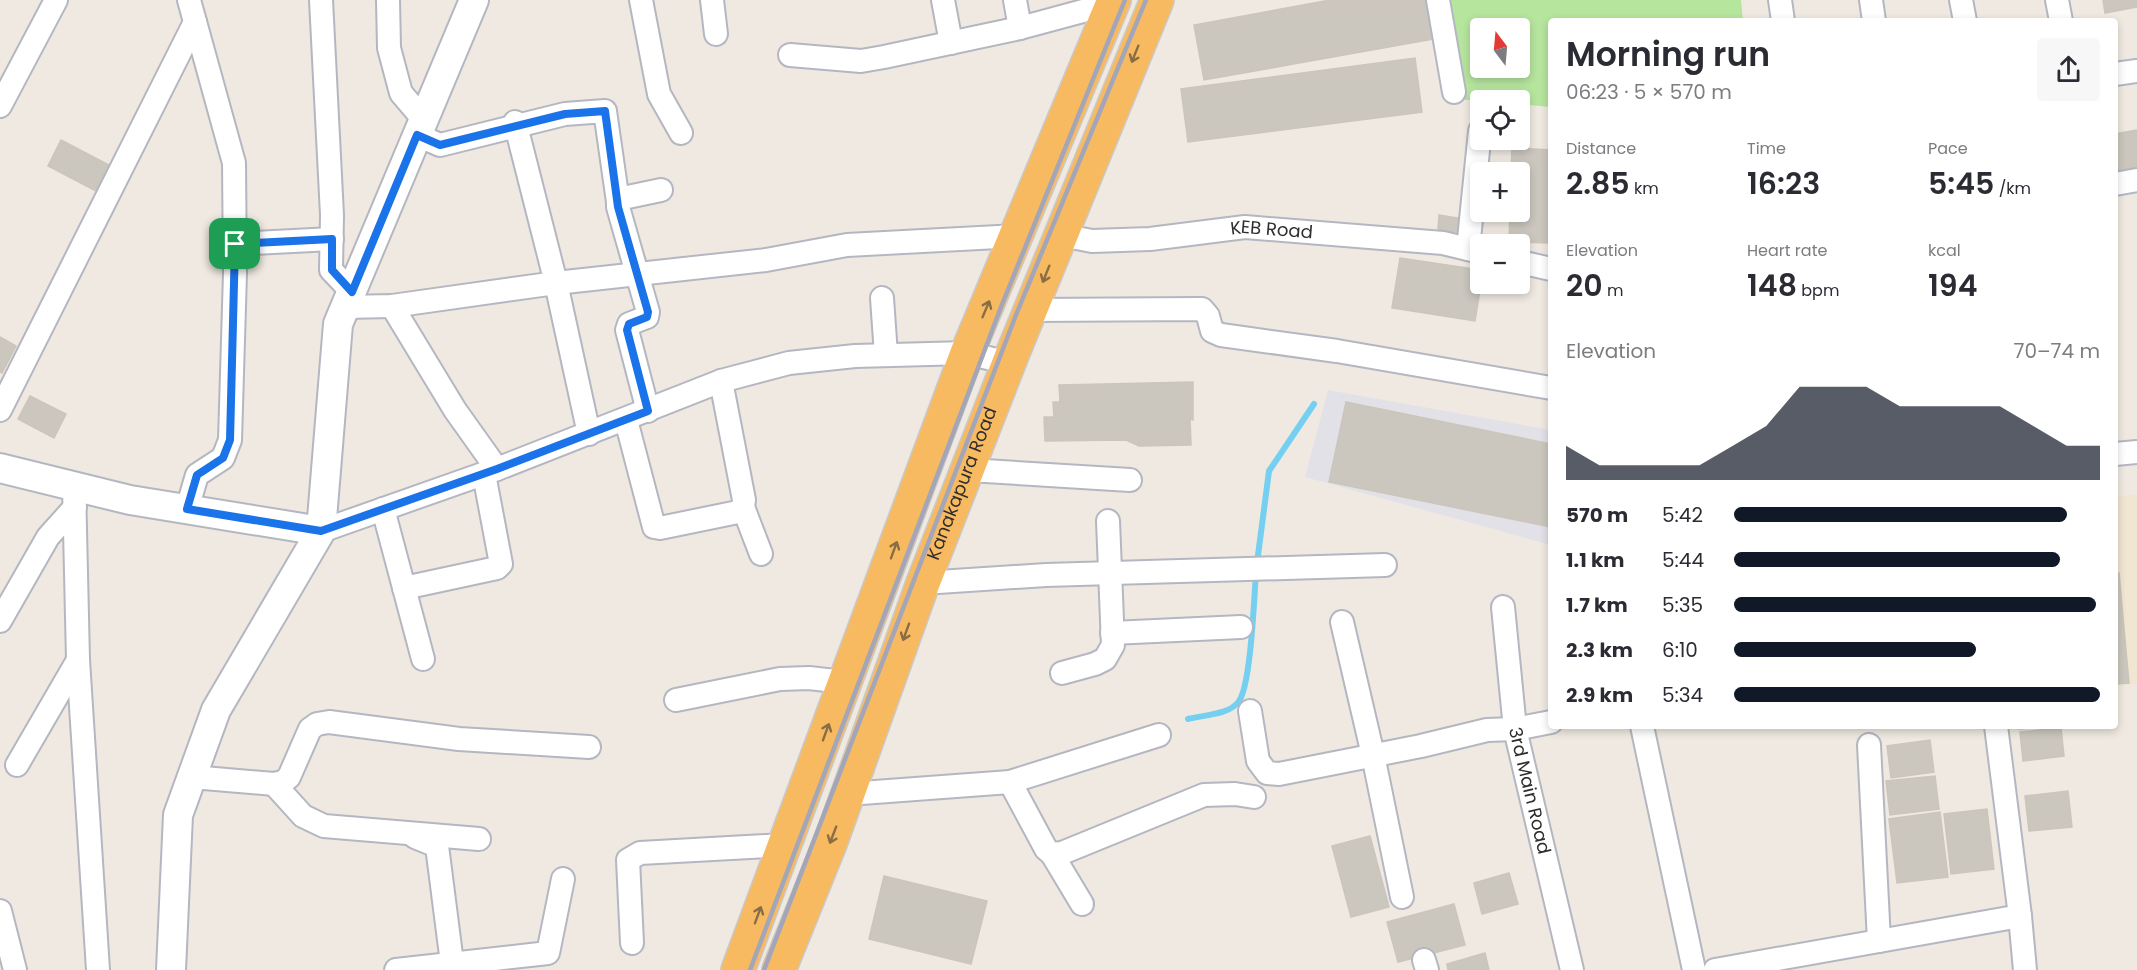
<!DOCTYPE html>
<meta charset="utf-8">
<style>
:root{--surface:#fff;--page:#f7f7f7;--text:#2b2b33;--muted:#7c7c81;--accent:#111827}
body{margin:0;font-family:Poppins,sans-serif;background:var(--page);color:var(--text);height:100vh;display:flex;flex-direction:column;font-size:22px;white-space:nowrap}
*{box-sizing:border-box;margin:0}
p{font-size:20px;color:var(--muted)}
.icon{flex:none;width:33px;height:33px;fill:none;stroke:currentColor;stroke-width:2;stroke-linecap:round;stroke-linejoin:round}
.map{position:relative;flex:1;overflow:hidden}
.panel{position:absolute;left:1548px;top:18px;width:570px;height:711px;display:flex;flex-direction:column;background:var(--surface);border-radius:6px;box-shadow:0 3px 9px #0003}
.panel>*{flex:none}
.needle{width:39px;rotate:344deg}
.buttons{position:absolute;left:1470px;top:18px;display:grid;gap:12px}
.buttons a{display:grid;place-items:center;width:60px;height:60px;border-radius:6px;background:var(--surface);box-shadow:0 3px 9px #0003;font-size:30px}
.pin{position:absolute;display:grid;place-items:center;width:51px;height:51px;color:#fff;margin:-26px;border-radius:12px;box-shadow:0 3px 9px #0006}
.round{display:grid;place-items:center;flex:none;width:63px;height:63px;border-radius:6px;background:var(--page)}
.summary{display:flex;align-items:center;justify-content:space-between;height:102px;padding:0 18px}
h1{font-size:33px;font-weight:600;line-height:45px}
.metrics{display:grid;grid-template-columns:repeat(3,1fr);gap:9px;height:102px;padding:6px 18px}
.metrics div{display:grid;align-content:center}
.metrics b{font-size:30px;font-weight:600}
.metrics small{font-size:16px;font-weight:400}
.metrics p{font-size:16px}
.chart{height:168px;padding:12px 18px}
.chart p{display:flex;justify-content:space-between}
.chart svg{width:100%;height:108px;margin-top:6px;fill:var(--accent);opacity:.7}
ul{padding:0 18px;list-style:none;font-size:20px}
li{display:grid;grid-template-columns:96px 72px 1fr;align-items:center;height:45px}
li i{height:15px;border-radius:8px;background:var(--accent)}
.map>svg:first-child{display:block}
.industrial{fill:#e3e1e8}
.education{fill:#f0e6d1}
.green{fill:#b6e59e;fill-rule:evenodd}
.lines{fill:none;stroke-linecap:round;stroke-linejoin:round}
.stream{stroke:#75cff0;stroke-width:6}
.building{fill:#cbc7bf;stroke:#cbc5ba;stroke-width:1.5}
.minor-casing{stroke:#b4b7c1;stroke-width:26}
.tertiary-casing{stroke:#b4b7c1;stroke-width:32}
.trunk-casing{stroke:#c9c9c9;stroke-width:36}
.minor{stroke:#fff;stroke-width:22}
.tertiary{stroke:#fff;stroke-width:28}
.trunk{stroke:#f8ba60;stroke-width:33}
.rail{stroke:#a3a6b8;stroke-width:4.5}
.oneway{stroke:#896d44}
.route-casing{stroke:#fff;stroke-width:12}
.route{stroke:#1a73e8;stroke-width:8}
.labels{text-anchor:middle;stroke-width:5;stroke-linejoin:round;paint-order:stroke}
.street-label{font-size:18px;fill:#2e2e2e;stroke:#fff}
</style>
<div class="map">
<svg width="2137" height="970" viewBox="0 0 2137 970">
<rect width="100%" height="100%" fill="#efe9e1"/>
<path class="industrial" d="M 1328,390 L 1551,430 L 1551,545 L 1305,477 Z"/>
<path class="education" d="M 2137,494 L 2137,684 L 2115,686 L 2115,498 Z"/>
<path class="green" d="M 1451,0 L 1741,0 L 1743,21 L 1551,21 L 1551,107 L 1520,104 L 1520,100 L 1465,100 ZM 1480,28 L 1520,28 L 1520,68 L 1480,68 Z"/>
<g class="lines">
<path class="stream" d="M 1257,563 L 1269,471 L 1314,404
M 1188,719 C 1203,715 1230,715 1239,701 C 1251,684 1254,598 1256,573"/>
</g>
<path class="building" d="M 1330,0 L 1427,0 L 1434,39 L 1204,80 L 1194,25 Z
M 2103,0 L 2137,0 L 2137,7 L 2105,13 Z
M 1415,58 L 1422,112 L 1188,142 L 1181,89 Z
M 2137,130 L 2137,173 L 2115,177 L 2115,134 Z
M 61,140 L 109,165 L 96,191 L 48,166 Z
M 1512,148 L 1551,150 L 1551,243 L 1509,242 L 1510,212 L 1520,212 L 1520,172 L 1511,172 Z
M 1439,215 L 1464,219 L 1461,233 L 1438,229 Z
M 1400,258 L 1480,270 L 1481,284 L 1475,321 L 1392,308 Z
M 0,337 L 16,346 L 2,373 L 0,372 Z
M 1193,382 L 1193,420 L 1190,419 L 1191,445 L 1139,446 L 1126,440 L 1045,441 L 1044,417 L 1054,417 L 1053,402 L 1060,402 L 1059,385 Z
M 30,396 L 66,414 L 54,438 L 18,419 Z
M 1346,402 L 1551,444 L 1551,527 L 1329,482 Z
M 2119,573 L 2129,683 L 2115,684 L 2115,574 Z
M 2019,726 L 2054,726 L 2019,729 Z
M 2061,728 L 2064,756 L 2023,761 L 2020,732 Z
M 1930,740 L 1934,772 L 1891,778 L 1887,746 Z
M 1935,776 L 1939,809 L 1890,815 L 1886,781 Z
M 2068,791 L 2072,827 L 2029,831 L 2025,796 Z
M 1987,809 L 1994,869 L 1951,874 L 1944,814 Z
M 1940,812 L 1948,877 L 1897,883 L 1889,819 Z
M 1370,836 L 1389,907 L 1351,917 L 1332,846 Z
M 1509,873 L 1518,904 L 1482,914 L 1474,883 Z
M 884,876 L 987,901 L 971,964 L 869,939 Z
M 1454,904 L 1465,945 L 1398,962 L 1387,922 Z
M 1485,953 L 1489,970 L 1448,970 L 1447,964 Z"/>
<g class="lines">
<defs>
<g id="minor">
<path d="M 321,0 L 332,215 L 331,270 L 352,292"/>
<path d="M 388,0 L 389,48 L 401,93 L 424,120"/>
<path d="M 641,0 L 659,94 L 681,133"/>
<path d="M 712,0 L 716,34"/>
<path d="M 943,0 L 951,43"/>
<path d="M 1015,0 L 1020,28"/>
<path d="M 1438,0 L 1454,92"/>
<path d="M 1780,0 L 1783,21"/>
<path d="M 1871,0 L 1874,21"/>
<path d="M 1961,0 L 1965,21"/>
<path d="M 2057,0 L 2061,21"/>
<path d="M 790,55 L 861,61 L 884,57 L 1020,28 L 1113,3"/>
<path d="M 2115,74 L 2137,71"/>
<path d="M 0,106 L 56,0"/>
<path d="M 515,122 L 556,283 L 589,434"/>
<path d="M 417,135 L 440,145 L 565,114 L 605,111 L 618,202"/>
<path d="M 2115,184 L 2137,180"/>
<path id="s1" d="M 1061,235 L 1092,241 L 1150,239 L 1245,227 L 1443,243 L 1480,252"/>
<path d="M 235,244 L 332,239"/>
<path d="M 1468,249 L 1480,131"/>
<path d="M 1520,262 L 1551,269"/>
<path d="M 882,298 L 886,355"/>
<path d="M 392,306 L 455,410 L 497,469 L 721,381 L 789,363 L 855,356 L 967,353 L 1009,363"/>
<path d="M 345,307 L 392,306 L 556,283 L 766,260 L 847,245 L 1017,236"/>
<path d="M 1031,310 L 1202,309 L 1208,316 L 1212,331 L 1221,335 L 1337,351 L 1551,388"/>
<path d="M 0,410 L 195,22"/>
<path d="M 648,411 L 627,330 L 629,324 L 647,317 L 648,312 L 618,207 L 618,202 L 623,198 L 661,190"/>
<path d="M 626,420 L 654,527 L 660,528 L 738,512 L 743,507 L 744,500 L 721,381"/>
<path d="M 2115,454 L 2137,452"/>
<path d="M 969,470 L 1130,480"/>
<path d="M 74,486 L 78,660 L 98,970"/>
<path d="M 743,507 L 761,554"/>
<path d="M 187,509 L 197,475 L 223,458 L 230,440 L 235,273 L 234,163 L 189,0"/>
<path d="M 383,509 L 423,659"/>
<path d="M 321,531 L 497,469"/>
<path d="M 923,583 L 1046,575 L 1385,565"/>
<path d="M 404,588 L 497,568 L 501,564 L 484,474"/>
<path id="s2" d="M 1503,607 L 1515,729 L 1572,970"/>
<path d="M 0,621 L 48,537 L 75,507"/>
<path d="M 1342,622 L 1373,755 L 1402,897"/>
<path d="M 1112,633 L 1241,627"/>
<path d="M 1062,673 L 1095,664 L 1105,659 L 1113,645 L 1108,521"/>
<path d="M 676,700 L 780,679 L 809,678 L 844,682"/>
<path d="M 1250,711 L 1258,761 L 1267,773 L 1279,774 L 1421,746 L 1487,730 L 1515,729 L 1551,722"/>
<path d="M 1642,726 L 1694,970"/>
<path d="M 1996,726 L 2020,916"/>
<path d="M 1869,745 L 1879,941"/>
<path d="M 17,765 L 78,660"/>
<path d="M 192,777 L 274,784 L 283,782 L 289,777 L 310,729 L 317,724 L 329,722 L 459,739 L 589,747"/>
<path d="M 1010,782 L 1046,849 L 1052,854 L 1062,853 L 1204,795 L 1235,794 L 1254,797"/>
<path d="M 274,784 L 303,816 L 324,826 L 479,839"/>
<path d="M 848,794 L 1010,782 L 1159,735"/>
<path d="M 415,837 L 437,846 L 452,963"/>
<path d="M 1052,854 L 1082,904"/>
<path d="M 0,911 L 15,970"/>
<path d="M 632,943 L 628,860 L 640,853 L 784,845"/>
<path d="M 1424,960 L 1427,970"/>
<path d="M 396,970 L 548,953 L 563,879"/>
<path d="M 1715,970 L 2020,916 L 2025,970"/>
</g>
<path id="tertiary" d="M 0,468 L 130,500 L 321,531 L 338,324 L 474,0
M 171,970 L 178,815 L 216,710 L 321,531"/>
<g id="trunk">
<path d="M 738,970 L 967,353 L 1114,0"/>
<path id="s3" d="M 779,970 L 831,841 L 923,583 L 1012,355 L 1157,0"/>
</g>
</defs>
<use href="#minor" class="minor-casing"/>
<use href="#tertiary" class="tertiary-casing"/>
<use href="#trunk" class="trunk-casing"/>
<use href="#minor" class="minor"/>
<use href="#tertiary" class="tertiary"/>
<use href="#trunk" class="trunk"/>
<path class="rail" d="M 750,970 L 1001,307 L 1125,0
M 764,970 L 1016,315 L 1146,0"/>
</g>
<defs><path id="oneway-shaft" d="M-6 0H5M1.5-3L5.5 0L1.5 3" fill="none" stroke-width="1.6" stroke-linecap="round" stroke-linejoin="round" transform="scale(1.5)"/></defs>
<g class="oneway">
<use href="#oneway-shaft" transform="translate(1135 54) rotate(112)"/>
<use href="#oneway-shaft" transform="translate(1046 274) rotate(112)"/>
<use href="#oneway-shaft" transform="translate(986 309) rotate(-67)"/>
<use href="#oneway-shaft" transform="translate(894 550) rotate(-70)"/>
<use href="#oneway-shaft" transform="translate(906 632) rotate(110)"/>
<use href="#oneway-shaft" transform="translate(826 732) rotate(-70)"/>
<use href="#oneway-shaft" transform="translate(833 835) rotate(111)"/>
<use href="#oneway-shaft" transform="translate(758 915) rotate(-70)"/>
</g>
<g class="lines">
<defs>
<path id="route" d="M 605,111 L 618,207 L 648,312 L 647,317 L 629,324 L 627,330 L 648,411 L 497,469 L 321,531 L 187,509 L 197,475 L 223,458 L 230,440 L 235,244 L 332,239 L 332,270 L 352,292 L 417,135 L 440,145 L 565,114 Z"/>
</defs>
<use href="#route" class="route-casing"/>
<use href="#route" class="route"/>
</g>
<g class="labels">
<g class="street-label">
<text dy="6" stroke="none"><textPath href="#s1" startOffset="212">KEB Road</textPath></text>
<text dy="6" stroke="none"><textPath href="#s3" startOffset="520">Kanakapura Road</textPath></text>
<text dy="6" stroke="none"><textPath href="#s2" startOffset="186">3rd Main Road</textPath></text>
</g>
</g>
</svg>
<div class="buttons">
<a><svg class="needle" viewBox="-14 -14 28 28"><path d="M0-13l5 13h-10z" fill="#e53935"/><path d="M0 13l5-13h-10z" fill="#7c7c81"/></svg></a>
<a><svg class="icon" aria-label="locate" viewBox="0 0 24 24"><circle cx="12" cy="12" r="6"/><path d="M12 2v4M12 18v4M2 12h4M18 12h4"/></svg></a>
<a>+</a>
<a>−</a>
</div>
<div class="pin" style="left:235px;top:244px;background:#1e9e55"><svg class="icon" aria-label="arrive" viewBox="0 0 24 24"><path d="M6 21V4h12l-3 4 3 4H6"/></svg></div>
<section class="panel">
<div class="summary"><div><h1>Morning run</h1><p>06:23 · 5 × 570 m</p></div><a class="round"><svg class="icon" aria-label="share" viewBox="0 0 24 24"><path d="M12 15V3M7 8l5-5 5 5M5 13v7h14v-7"/></svg></a></div>
<div class="metrics">
<div><p>Distance</p><b>2.85<small> km</small></b></div>
<div><p>Time</p><b>16:23</b></div>
<div><p>Pace</p><b>5:45<small> /km</small></b></div>
</div>
<div class="metrics">
<div><p>Elevation</p><b>20<small> m</small></b></div>
<div><p>Heart rate</p><b>148<small> bpm</small></b></div>
<div><p>kcal</p><b>194</b></div>
</div>
<div class="chart"><p><span>Elevation</span>70–74 m</p>
<svg viewBox="0 0 160 44" preserveAspectRatio="none"><path d="M0 44V30L10 38L20 38L30 38L40 38L50 30L60 22L70 6L80 6L90 6L100 14L110 14L120 14L130 14L140 22L150 30L160 30V44z"/></svg>
</div>
<ul>
<li><b>570 m</b>5:42<i style="width:91%"></i></li>
<li><b>1.1 km</b>5:44<i style="width:89%"></i></li>
<li><b>1.7 km</b>5:35<i style="width:99%"></i></li>
<li><b>2.3 km</b>6:10<i style="width:66%"></i></li>
<li><b>2.9 km</b>5:34<i style="width:100%"></i></li>
</ul>
</section>
</div>
